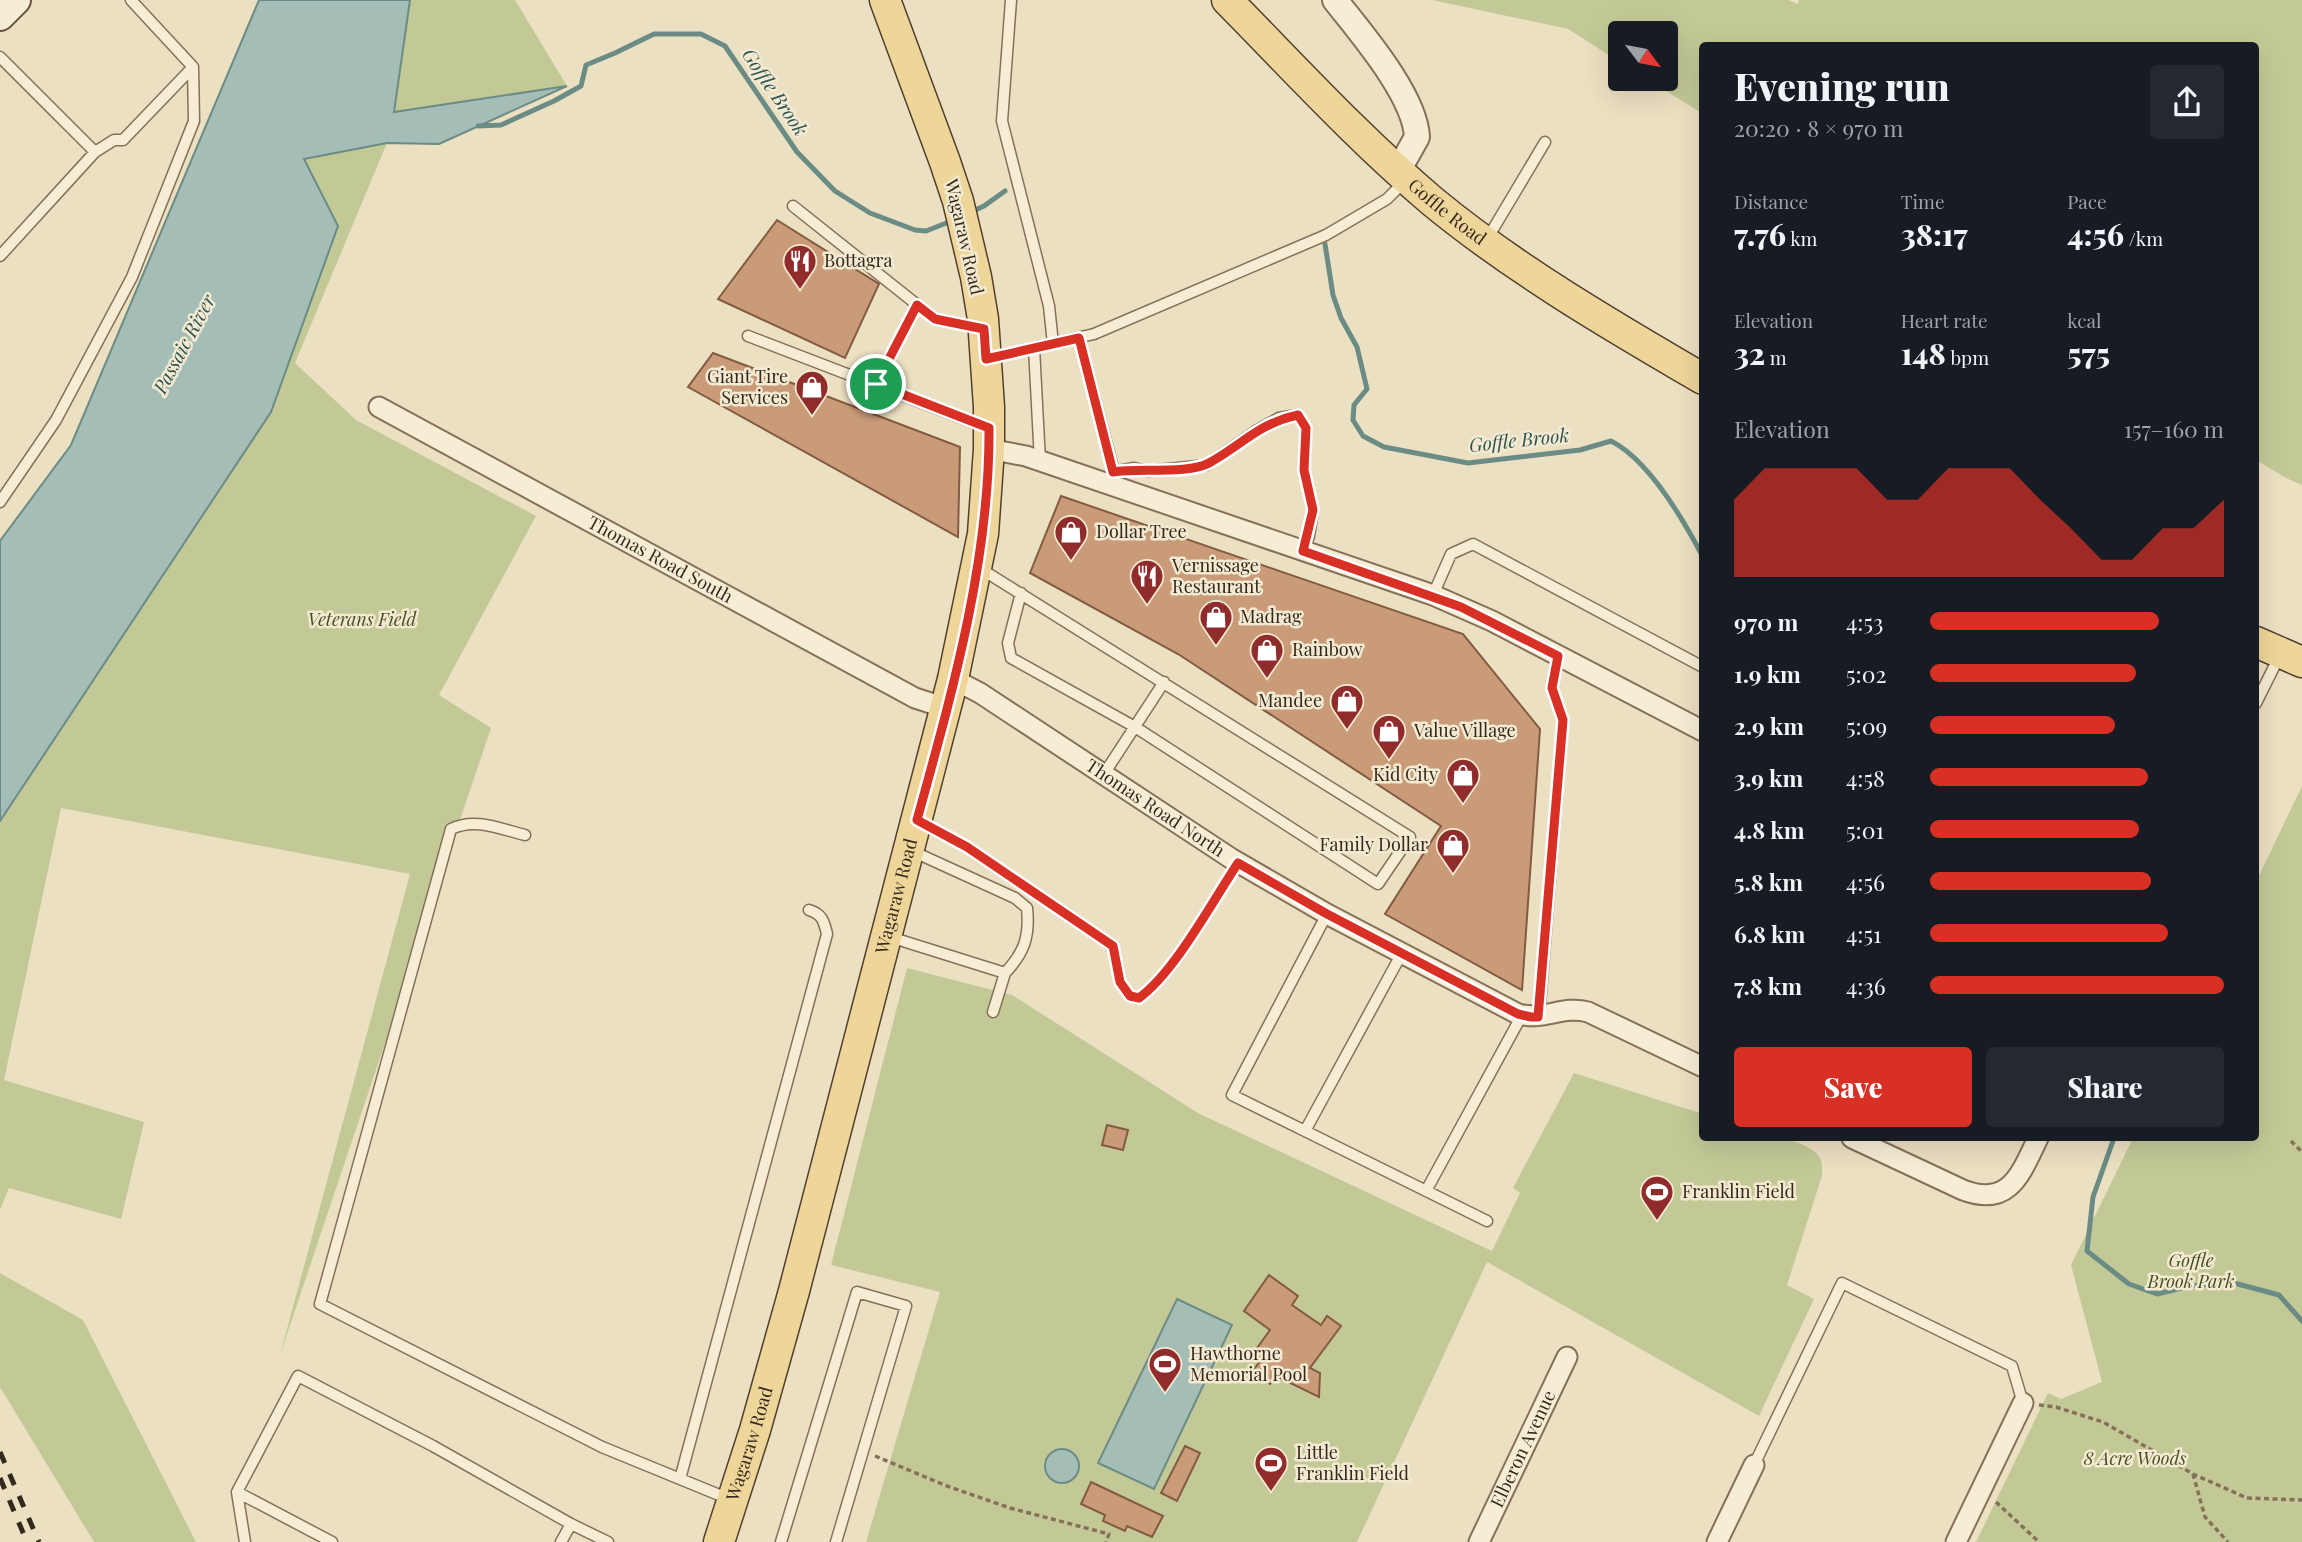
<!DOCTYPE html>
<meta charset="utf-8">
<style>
:root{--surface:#171b24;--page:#242831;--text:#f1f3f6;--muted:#9ea1a6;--accent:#d93025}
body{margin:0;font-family:"Playfair Display",serif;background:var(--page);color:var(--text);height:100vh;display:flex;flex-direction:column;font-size:26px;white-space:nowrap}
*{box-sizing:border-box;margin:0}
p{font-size:23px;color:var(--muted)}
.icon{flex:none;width:38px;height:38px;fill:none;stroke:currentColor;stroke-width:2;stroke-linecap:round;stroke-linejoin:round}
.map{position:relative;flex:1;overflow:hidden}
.details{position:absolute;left:1699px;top:42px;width:560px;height:1099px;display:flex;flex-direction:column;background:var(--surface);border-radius:7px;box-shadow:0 7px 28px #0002}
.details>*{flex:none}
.needle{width:46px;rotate:122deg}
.buttons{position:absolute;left:1608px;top:21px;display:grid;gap:14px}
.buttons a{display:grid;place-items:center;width:70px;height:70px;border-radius:7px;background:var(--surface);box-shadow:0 7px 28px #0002;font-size:35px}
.pin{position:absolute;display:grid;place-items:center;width:60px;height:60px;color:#fff;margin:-30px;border:4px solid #fff;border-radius:50%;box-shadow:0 2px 7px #0007}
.round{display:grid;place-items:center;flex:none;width:74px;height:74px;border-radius:7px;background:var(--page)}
.overview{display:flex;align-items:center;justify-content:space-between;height:119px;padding:0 35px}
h1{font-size:38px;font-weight:800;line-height:52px}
.metrics{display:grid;grid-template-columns:repeat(3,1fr);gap:10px;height:119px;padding:7px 35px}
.metrics div{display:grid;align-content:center}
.metrics b{font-size:30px;font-weight:800}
.metrics small{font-size:19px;font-weight:400}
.metrics p{font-size:19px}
.chart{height:196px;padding:14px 35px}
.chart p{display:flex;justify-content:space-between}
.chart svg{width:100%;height:126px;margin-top:7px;fill:var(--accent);opacity:.7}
.button{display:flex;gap:14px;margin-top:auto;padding:14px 35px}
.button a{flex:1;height:80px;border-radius:7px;background:var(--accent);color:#fff;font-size:28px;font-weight:800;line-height:80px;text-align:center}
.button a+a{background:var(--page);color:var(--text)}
ul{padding:0 35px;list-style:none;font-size:23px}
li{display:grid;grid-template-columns:112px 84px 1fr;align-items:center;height:52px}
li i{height:18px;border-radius:9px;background:var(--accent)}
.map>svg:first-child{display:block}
.green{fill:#c3c996}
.water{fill:#a4beb7;stroke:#6b8c84;stroke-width:2}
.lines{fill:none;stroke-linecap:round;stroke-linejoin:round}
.stream{stroke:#6b8c84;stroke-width:5}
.building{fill:#c99b79;stroke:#835b41;stroke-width:2}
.service-casing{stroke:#85715a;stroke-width:13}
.minor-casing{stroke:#85715a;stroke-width:23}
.tertiary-casing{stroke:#85715a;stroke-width:28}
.secondary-casing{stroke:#66523d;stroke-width:32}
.primary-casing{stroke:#523f2e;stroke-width:33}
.path{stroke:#85715a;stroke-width:3.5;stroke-dasharray:5 3.5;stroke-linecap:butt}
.service{stroke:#f7edd4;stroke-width:10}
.minor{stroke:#f7edd4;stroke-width:19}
.tertiary{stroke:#f7edd4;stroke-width:24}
.secondary{stroke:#f7edd4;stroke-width:28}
.primary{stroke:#eed59a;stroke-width:30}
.rail{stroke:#35291d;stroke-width:5;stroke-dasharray:12 12;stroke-linecap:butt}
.route-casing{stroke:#fff;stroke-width:14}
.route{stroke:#d93025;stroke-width:9}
.labels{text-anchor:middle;stroke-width:5;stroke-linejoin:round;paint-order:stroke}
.street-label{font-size:18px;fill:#35291d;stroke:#f4ead1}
.poi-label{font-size:18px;fill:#35291d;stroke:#f4ead1;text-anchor:start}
.park-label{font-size:18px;font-style:italic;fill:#455125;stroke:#f4ead1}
.water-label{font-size:19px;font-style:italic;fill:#2d5452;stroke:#f4ead1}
</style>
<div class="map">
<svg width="2302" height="1542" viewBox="0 0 2302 1542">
<rect width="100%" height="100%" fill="#ece0c2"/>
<path class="green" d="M 410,0 L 515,0 L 567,86 L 393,112 Z
M 1432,0 L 1788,0 L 1798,4 L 1799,0 L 2302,0 L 2302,485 L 2286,478 L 2256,460 L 2256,46 L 1703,46 L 1703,114 L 1647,79 L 1666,79 L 1666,33 L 1620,33 L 1620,62 L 1568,29 Z
M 387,143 L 295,363 L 356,420 L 536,516 L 439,695 L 491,728 L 280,1355 L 410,874 L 61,808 L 4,1080 L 144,1122 L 121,1219 L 9,1188 L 0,1210 L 0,821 L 271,412 L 303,159 Z
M 2302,786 L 2302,1542 L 1976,1542 L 2048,1393 L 2061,1399 L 2102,1382 L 2071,1265 L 2133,1138 L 2256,1138 L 2256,882 Z
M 907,968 L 1012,995 L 1198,1113 L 1492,1251 L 1520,1193 L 1513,1188 L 1574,1073 L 1703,1114 L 1703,1138 C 1736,1138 1791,1130 1817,1154 C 1823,1160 1822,1168 1822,1176 L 1787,1285 L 1814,1299 L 1759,1416 L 1487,1262 L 1357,1542 L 866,1542 L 940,1292 L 831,1265 Z
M 0,1273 L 83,1320 L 196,1542 L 94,1542 L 0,1387 Z"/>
<path class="water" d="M 259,0 L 410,0 L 394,112 L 567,86 L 439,144 L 387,143 L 304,159 L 338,226 L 271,412 L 0,821 L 0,541 L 71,445 Z
M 1177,1299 L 1232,1325 L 1154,1489 L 1098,1463 Z
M1045 1466a17 17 0 1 1 34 0a17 17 0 1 1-34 0Z"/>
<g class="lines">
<path class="stream" d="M 478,126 L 501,125 L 554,101 L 581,86 L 586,65 L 615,53 L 654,34 L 701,34 L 725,46 L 797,152 L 835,191 L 870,213 L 915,230 L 926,231 L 954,220
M 969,213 L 984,206 L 1005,191
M 1325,244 L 1333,295 L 1341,318 L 1357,347 L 1367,389 L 1354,405 L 1353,420 L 1363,436 L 1384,447 L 1468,463 L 1580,450 L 1611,441 C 1649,460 1683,519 1703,557
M 2114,1138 L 2093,1197 L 2087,1251 L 2129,1284 L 2157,1294 L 2190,1286 L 2234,1283 L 2279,1295 L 2302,1321"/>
</g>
<path class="building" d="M 777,220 L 879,284 L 845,358 L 718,299 Z
M 713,353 L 960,447 L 958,537 L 688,387 Z
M 1061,496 L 1463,634 L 1540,729 L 1522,990 L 1385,914 L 1441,826 L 1178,654 L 1030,573 Z
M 1107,1125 L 1128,1130 L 1123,1150 L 1102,1145 Z
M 1269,1275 L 1298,1296 L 1292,1305 L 1321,1325 L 1327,1316 L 1341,1326 L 1310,1368 L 1320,1373 L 1319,1397 L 1276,1376 L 1270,1384 L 1252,1372 L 1260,1361 L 1252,1355 L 1270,1330 L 1244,1311 Z
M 1185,1446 L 1200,1453 L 1177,1501 L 1161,1493 Z
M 1091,1482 L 1163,1516 L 1152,1537 L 1127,1526 L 1125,1531 L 1103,1521 L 1105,1515 L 1081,1504 Z"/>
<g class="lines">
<defs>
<path id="service" d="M 1011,0 L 1002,121 L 1049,306 L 1053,344
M 0,57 L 95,152
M 793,206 L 935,319 L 980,328
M 1486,241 L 1545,142
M 0,256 L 95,152 L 114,140 L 123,140 L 193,67 L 131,0
M 748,336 L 985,427
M 1079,338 L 1115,476
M 1034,348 L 1040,461
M 990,358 L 1094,334 L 1326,235 L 1387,199 L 1404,182
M 876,384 L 917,305
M 1113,472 L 1134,468 L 1148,471 L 1207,465 L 1256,431 L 1279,418 L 1298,415 L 1306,428 L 1304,470 L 1313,510 L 1309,536 L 1303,551
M 0,502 L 56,420 L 132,277 L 194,121 L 193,67
M 981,569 L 1410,837 L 1378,884 L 1135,727 L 1011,658 L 1008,643 L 1021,593
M 1433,595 L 1451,554 L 1473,544 L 1703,667
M 2256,703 L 2279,657
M 1104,774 L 1164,682
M 920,822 L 967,847 L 1113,946 L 1120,982 L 1130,996 L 1139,998 C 1176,972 1212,902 1238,863
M 525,835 C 500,829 475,817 451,829 L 320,1304 L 602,1447 L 729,1499
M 1327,914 L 1232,1095 L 1305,1131 L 1402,953
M 890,937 L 1005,973 C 1024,953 1030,937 1027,908 L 1015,898 L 912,851
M 993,1012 L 1005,973
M 1539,1016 L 1563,720 L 1552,688 L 1558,656
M 1305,1131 L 1487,1221
M 1426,1191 L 1522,1015
M 1754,1465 L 1842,1283 L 2012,1366 L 2023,1403
M 680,1479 L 827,934 C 824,921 822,914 809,910
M 237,1492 L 332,1542
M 245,1542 L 237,1492 L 298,1376 L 433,1446 L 571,1524
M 561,1542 L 571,1524 L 608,1542
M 781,1542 L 857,1292 L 906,1306 L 836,1542"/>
<g id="minor">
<path id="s1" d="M 379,407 L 915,698 L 946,708"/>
<path d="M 989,449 L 1026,456 L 1433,595 L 1492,621 L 1703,731"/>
<path id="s2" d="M 953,679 L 980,693 L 1232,859 L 1327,914 L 1518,1014 C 1545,1021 1562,1005 1588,1012 L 1703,1067"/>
<path d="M 1852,1138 L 1963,1190 C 2010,1208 2021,1173 2038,1138"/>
<path id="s3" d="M 1479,1542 L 1567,1357"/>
<path d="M 1717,1542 L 1754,1465"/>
<path d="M 1956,1542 L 2023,1403"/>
</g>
<path id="tertiary" d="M 1335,0 C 1360,32 1415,95 1417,137 L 1398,171"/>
<path id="secondary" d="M 0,16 L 16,0"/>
<g id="primary">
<path id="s4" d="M 1227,0 C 1294,68 1359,139 1432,201 C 1513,268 1612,326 1703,379"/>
<path d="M 2256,642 L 2302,662"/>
<path id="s5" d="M 719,1542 L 755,1430 L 794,1291 L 953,679 L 983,534 L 989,449 L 989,407 L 983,319 L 976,277 L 958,201 L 945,162 L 885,0"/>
</g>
</defs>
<use href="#service" class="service-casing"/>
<use href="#minor" class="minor-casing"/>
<use href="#tertiary" class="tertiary-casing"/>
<use href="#secondary" class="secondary-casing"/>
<use href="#primary" class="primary-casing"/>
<path class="path" d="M 2291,1141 L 2302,1152
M 2039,1405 L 2056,1407 L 2103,1422 L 2193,1474 L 2247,1498 L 2302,1500
M 875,1456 L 947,1486 L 1010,1508 L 1109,1534 L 1106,1542
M 2193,1474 L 2205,1517 L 2228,1542
M 1996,1502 L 2039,1542"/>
<use href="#service" class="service"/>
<use href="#minor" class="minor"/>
<use href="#tertiary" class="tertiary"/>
<use href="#secondary" class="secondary"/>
<use href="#primary" class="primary"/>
<path class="rail" d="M 0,1452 L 39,1542
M 0,1478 L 27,1542"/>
</g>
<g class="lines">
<defs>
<path id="route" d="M 917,305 L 935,319 L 984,329 L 986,359 L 1079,338 L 1113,472 C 1138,468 1189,474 1209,463 C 1242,445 1259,423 1298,415 L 1306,428 L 1304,470 L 1313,510 L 1303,551 L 1461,607 L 1558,656 L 1552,688 L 1563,720 L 1538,1017 L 1531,1017 L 1518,1014 L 1327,914 L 1238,863 C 1212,902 1175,972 1139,998 L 1130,996 L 1120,982 L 1113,946 L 967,847 L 917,820 C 952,693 990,561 989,428 L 876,384 Z"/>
</defs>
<use href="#route" class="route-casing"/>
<use href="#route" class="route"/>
</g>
<defs>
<symbol id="restaurant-pin" viewBox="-11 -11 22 30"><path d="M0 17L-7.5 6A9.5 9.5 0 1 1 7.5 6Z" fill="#912c2c" stroke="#f4ead1"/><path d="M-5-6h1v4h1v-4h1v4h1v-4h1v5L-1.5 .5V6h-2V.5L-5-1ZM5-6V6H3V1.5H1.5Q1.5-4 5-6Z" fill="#fff"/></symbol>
<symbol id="shop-pin" viewBox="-11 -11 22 30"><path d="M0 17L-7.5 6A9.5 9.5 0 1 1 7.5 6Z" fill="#912c2c" stroke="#f4ead1"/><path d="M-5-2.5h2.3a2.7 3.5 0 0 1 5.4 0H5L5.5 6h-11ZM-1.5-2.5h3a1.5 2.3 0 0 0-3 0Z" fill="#fff"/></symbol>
<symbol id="stadium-pin" viewBox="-11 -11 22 30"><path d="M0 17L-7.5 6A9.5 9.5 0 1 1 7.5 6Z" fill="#912c2c" stroke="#f4ead1"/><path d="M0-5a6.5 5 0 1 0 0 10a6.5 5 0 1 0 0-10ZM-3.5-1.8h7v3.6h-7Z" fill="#fff"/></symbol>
</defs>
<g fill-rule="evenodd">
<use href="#restaurant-pin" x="781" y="242" width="38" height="52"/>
<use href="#shop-pin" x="793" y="368" width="38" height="52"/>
<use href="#shop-pin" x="1052" y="513" width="38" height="52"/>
<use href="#restaurant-pin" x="1128" y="557" width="38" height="52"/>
<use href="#shop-pin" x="1197" y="598" width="38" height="52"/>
<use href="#shop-pin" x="1248" y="631" width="38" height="52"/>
<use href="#shop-pin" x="1328" y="682" width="38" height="52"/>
<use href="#shop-pin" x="1370" y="712" width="38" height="52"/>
<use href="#shop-pin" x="1444" y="756" width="38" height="52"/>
<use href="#shop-pin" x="1434" y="826" width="38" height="52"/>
<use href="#stadium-pin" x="1638" y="1173" width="38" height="52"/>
<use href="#stadium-pin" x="1146" y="1345" width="38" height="52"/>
<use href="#stadium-pin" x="1252" y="1444" width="38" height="52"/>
</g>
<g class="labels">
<g class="street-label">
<text dy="6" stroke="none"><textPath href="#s4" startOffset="306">Goffle Road</textPath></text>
<text transform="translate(964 237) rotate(77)" y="6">Wagaraw Road</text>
<text dy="6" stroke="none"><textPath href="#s1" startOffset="320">Thomas Road South</textPath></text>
<text dy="6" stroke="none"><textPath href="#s2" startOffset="240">Thomas Road North</textPath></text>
<text dy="6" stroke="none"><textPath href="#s5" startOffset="670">Wagaraw Road</textPath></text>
<text dy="6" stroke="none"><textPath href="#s5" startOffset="103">Wagaraw Road</textPath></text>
<text dy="6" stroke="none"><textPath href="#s3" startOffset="103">Elberon Avenue</textPath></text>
</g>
<g class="poi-label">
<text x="824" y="267">Bottagra</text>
<text x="788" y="383" text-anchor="end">Giant Tire<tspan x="788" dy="21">Services</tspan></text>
<text x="1096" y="538">Dollar Tree</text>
<text x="1172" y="572">Vernissage<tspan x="1172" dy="21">Restaurant</tspan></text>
<text x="1240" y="623">Madrag</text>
<text x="1292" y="656">Rainbow</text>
<text x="1322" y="707" text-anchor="end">Mandee</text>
<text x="1414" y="737">Value Village</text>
<text x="1438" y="781" text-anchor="end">Kid City</text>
<text x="1428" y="851" text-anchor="end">Family Dollar</text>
<text x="1682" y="1198">Franklin Field</text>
<text x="1190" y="1360">Hawthorne<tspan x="1190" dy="21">Memorial Pool</tspan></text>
<text x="1296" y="1459">Little<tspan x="1296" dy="21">Franklin Field</tspan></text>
</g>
<g class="park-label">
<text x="362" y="626">Veterans Field</text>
<text x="2191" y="1267">Goffle<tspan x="2191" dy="21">Brook Park</tspan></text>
<text x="2135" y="1465">8 Acre Woods</text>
</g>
<g class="water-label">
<text transform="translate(775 92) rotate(56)" y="7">Goffle Brook</text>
<text transform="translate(184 344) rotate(-62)" y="7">Passaic River</text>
<text transform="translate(1519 440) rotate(-6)" y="7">Goffle Brook</text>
</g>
</g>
</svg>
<div class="buttons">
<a><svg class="needle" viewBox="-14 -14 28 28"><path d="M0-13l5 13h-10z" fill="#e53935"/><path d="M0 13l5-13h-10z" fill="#9ea1a6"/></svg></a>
</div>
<div class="pin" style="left:876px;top:384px;background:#1e9e55"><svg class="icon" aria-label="arrive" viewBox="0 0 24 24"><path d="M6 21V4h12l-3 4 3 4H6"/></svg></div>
<section class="details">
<div class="overview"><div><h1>Evening run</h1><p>20:20 · 8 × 970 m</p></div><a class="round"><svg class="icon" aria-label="share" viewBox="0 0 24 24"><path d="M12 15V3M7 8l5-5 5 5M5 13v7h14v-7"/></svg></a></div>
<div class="metrics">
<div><p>Distance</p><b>7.76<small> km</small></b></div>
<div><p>Time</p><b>38:17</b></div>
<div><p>Pace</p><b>4:56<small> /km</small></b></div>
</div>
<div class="metrics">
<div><p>Elevation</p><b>32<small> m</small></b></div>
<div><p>Heart rate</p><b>148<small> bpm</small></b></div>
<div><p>kcal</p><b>575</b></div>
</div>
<div class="chart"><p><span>Elevation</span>157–160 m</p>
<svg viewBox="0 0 160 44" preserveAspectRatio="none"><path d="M0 44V17L10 6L20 6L30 6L40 6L50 17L60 17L70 6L80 6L90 6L100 17L110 27L120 38L130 38L140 27L150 27L160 17V44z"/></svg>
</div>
<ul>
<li><b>970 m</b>4:53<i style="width:78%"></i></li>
<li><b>1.9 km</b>5:02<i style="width:70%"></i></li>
<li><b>2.9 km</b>5:09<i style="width:63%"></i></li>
<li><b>3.9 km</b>4:58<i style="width:74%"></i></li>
<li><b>4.8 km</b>5:01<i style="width:71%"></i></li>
<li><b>5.8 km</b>4:56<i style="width:75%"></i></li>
<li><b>6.8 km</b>4:51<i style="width:81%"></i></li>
<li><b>7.8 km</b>4:36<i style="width:100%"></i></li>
</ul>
<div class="button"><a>Save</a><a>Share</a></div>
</section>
</div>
